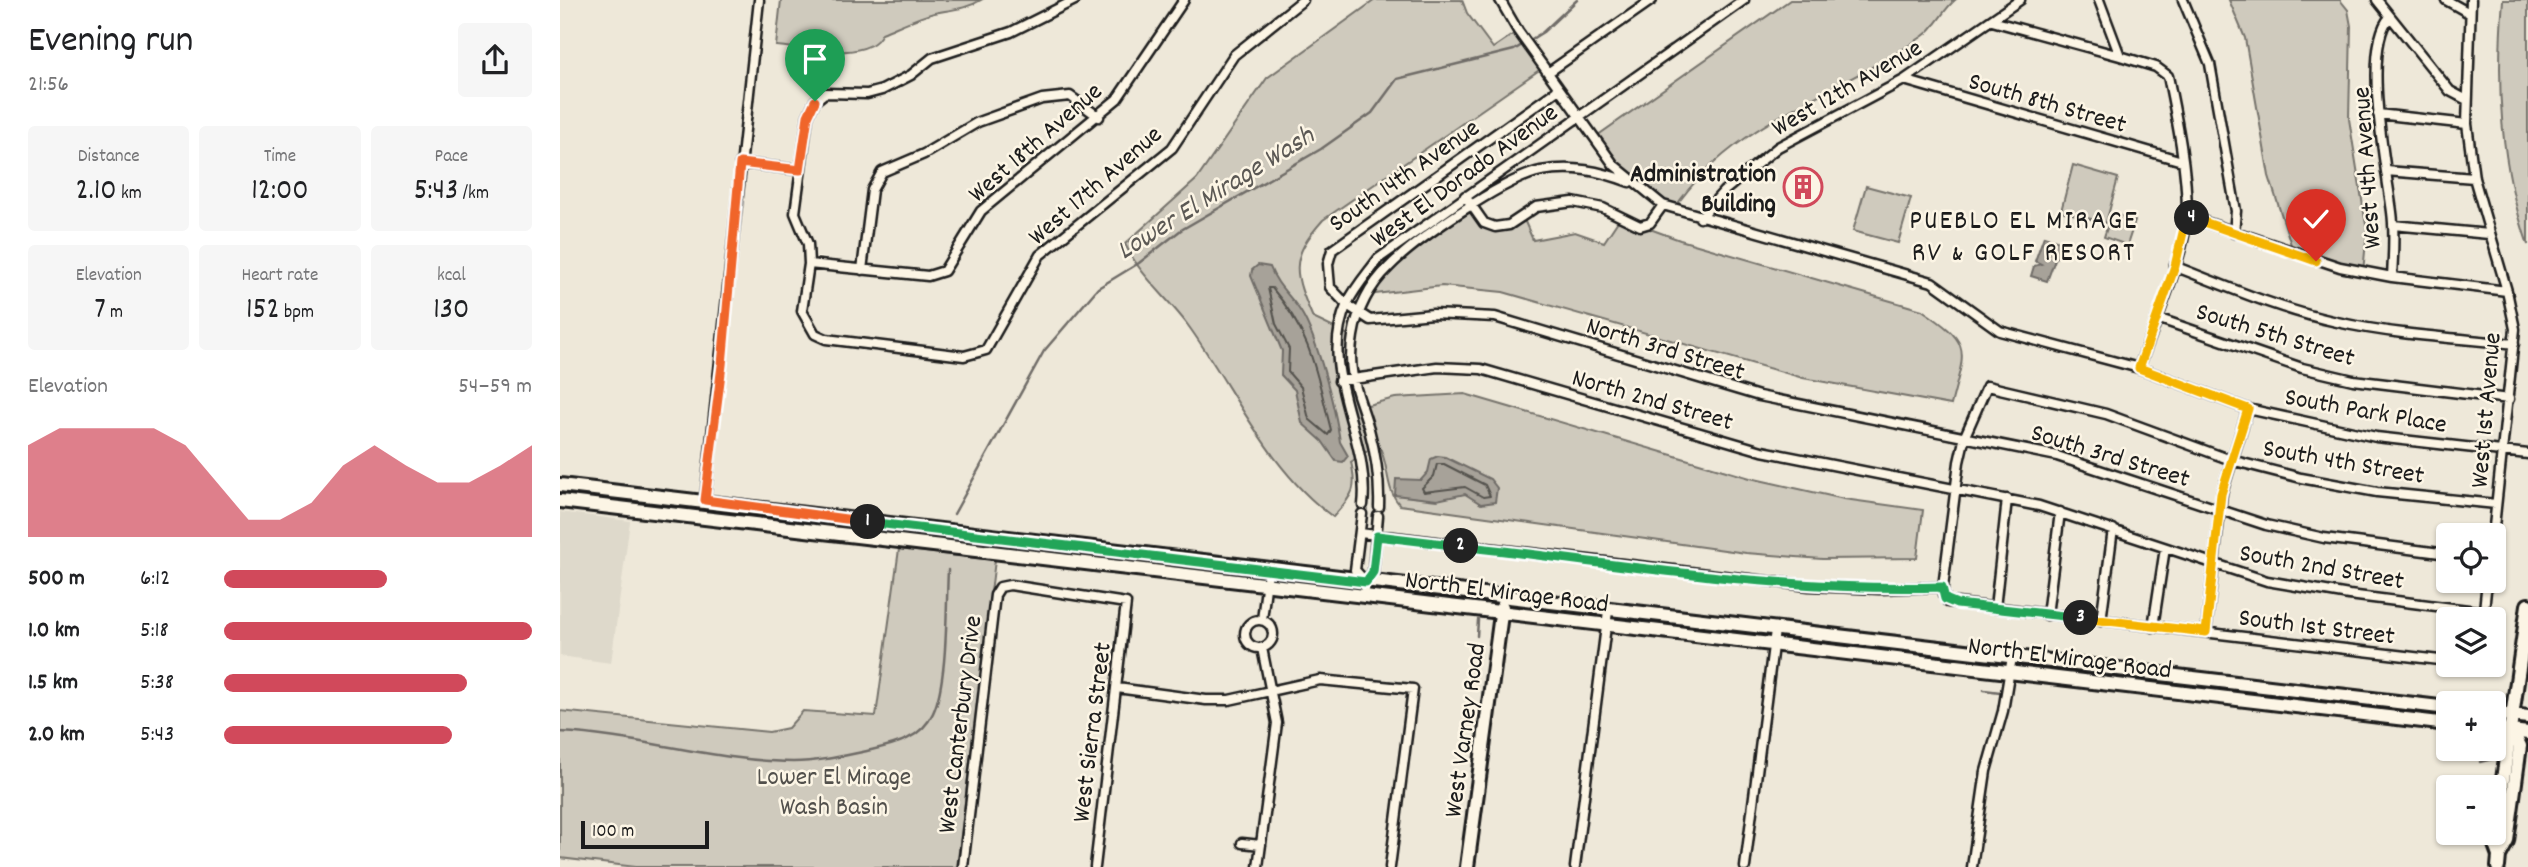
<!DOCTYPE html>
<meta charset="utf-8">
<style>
:root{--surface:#fff;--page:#f6f6f6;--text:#202124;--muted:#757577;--accent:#d1495b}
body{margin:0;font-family:Dekko,sans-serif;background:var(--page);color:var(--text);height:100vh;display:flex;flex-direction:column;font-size:26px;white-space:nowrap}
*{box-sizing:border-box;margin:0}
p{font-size:23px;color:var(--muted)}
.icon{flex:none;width:38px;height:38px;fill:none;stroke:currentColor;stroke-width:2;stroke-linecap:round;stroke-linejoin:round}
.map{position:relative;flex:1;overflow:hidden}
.details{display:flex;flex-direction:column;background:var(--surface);width:560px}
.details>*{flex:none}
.tools{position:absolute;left:1876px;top:523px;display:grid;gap:14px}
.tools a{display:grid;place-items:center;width:70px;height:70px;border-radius:7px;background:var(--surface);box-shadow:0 2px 5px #0004;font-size:35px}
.scale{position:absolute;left:21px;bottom:18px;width:128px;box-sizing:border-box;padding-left:7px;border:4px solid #1c1c1c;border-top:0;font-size:19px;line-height:24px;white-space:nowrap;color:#1c1c1c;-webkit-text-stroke:5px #fcf5e5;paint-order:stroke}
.pin{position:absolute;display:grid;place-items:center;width:60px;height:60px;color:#fff;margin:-72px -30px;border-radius:50% 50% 50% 0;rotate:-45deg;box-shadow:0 0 7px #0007}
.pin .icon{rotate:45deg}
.km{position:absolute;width:35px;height:35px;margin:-18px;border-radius:50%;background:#222;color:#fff;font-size:19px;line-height:35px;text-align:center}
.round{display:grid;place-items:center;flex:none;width:74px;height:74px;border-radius:7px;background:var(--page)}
.head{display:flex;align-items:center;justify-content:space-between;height:119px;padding:0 28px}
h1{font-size:38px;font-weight:600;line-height:52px}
.figures{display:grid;grid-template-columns:repeat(3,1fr);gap:10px;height:119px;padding:7px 28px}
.figures div{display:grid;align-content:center;border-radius:7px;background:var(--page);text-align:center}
.figures b{font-size:30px;font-weight:600}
.figures small{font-size:19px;font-weight:400}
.figures p{font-size:19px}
.chart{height:196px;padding:14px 28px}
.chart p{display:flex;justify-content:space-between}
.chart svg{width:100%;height:126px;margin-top:7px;fill:var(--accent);opacity:.7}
ul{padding:0 28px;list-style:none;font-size:23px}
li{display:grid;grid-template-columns:112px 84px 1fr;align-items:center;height:52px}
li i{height:18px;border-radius:9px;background:var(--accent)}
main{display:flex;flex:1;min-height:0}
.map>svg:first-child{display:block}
.built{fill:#ded9cb}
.green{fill:#cfcabd;stroke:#76736c;stroke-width:2}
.water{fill:#a7a299;stroke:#6f6c67;stroke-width:2}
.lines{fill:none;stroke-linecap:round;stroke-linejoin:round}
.shore{stroke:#54524e;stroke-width:2}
.stream{stroke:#6f6c67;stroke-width:2.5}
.street-casing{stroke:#1c1c1c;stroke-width:13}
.secondary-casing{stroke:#1c1c1c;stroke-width:18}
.street{stroke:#fcf5e5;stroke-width:8}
.secondary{stroke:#fcf5e5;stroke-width:12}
.split-1-casing{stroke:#fff;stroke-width:14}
.split-2-casing{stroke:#fff;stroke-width:14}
.split-3-casing{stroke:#fff;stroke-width:14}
.split-4-casing{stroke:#fff;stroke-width:14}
.split-5-casing{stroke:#fff;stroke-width:14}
.split-1{stroke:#f0652b;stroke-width:9}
.split-2{stroke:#22a559;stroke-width:9}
.split-3{stroke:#22a559;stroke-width:9}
.split-4{stroke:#f5b400;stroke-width:9}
.split-5{stroke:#f5b400;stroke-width:9}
.labels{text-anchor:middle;stroke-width:5;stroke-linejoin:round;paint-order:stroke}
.street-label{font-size:26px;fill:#1c1c1c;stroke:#fcf5e5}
.poi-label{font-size:26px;font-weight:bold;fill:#1c1c1c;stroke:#fcf5e5;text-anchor:end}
.park-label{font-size:26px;fill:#52504c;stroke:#fcf5e5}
.water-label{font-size:28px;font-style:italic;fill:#5b5854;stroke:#fcf5e5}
.neighbourhood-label{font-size:28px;letter-spacing:2px;fill:#1c1c1c;stroke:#fcf5e5}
</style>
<main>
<section class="details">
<div class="head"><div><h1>Evening run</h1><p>21:56</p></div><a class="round"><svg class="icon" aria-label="share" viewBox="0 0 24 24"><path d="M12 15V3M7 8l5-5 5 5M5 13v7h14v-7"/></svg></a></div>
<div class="figures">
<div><p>Distance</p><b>2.10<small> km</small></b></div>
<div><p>Time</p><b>12:00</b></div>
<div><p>Pace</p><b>5:43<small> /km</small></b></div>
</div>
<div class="figures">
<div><p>Elevation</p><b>7<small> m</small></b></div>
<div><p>Heart rate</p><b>152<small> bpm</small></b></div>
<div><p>kcal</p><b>130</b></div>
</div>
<div class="chart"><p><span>Elevation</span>54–59 m</p>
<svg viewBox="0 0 160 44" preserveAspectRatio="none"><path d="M0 44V12L10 6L20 6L30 6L40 6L50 12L60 25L70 38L80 38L90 32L100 19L110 12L120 19L130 25L140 25L150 19L160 12V44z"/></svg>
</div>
<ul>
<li><b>500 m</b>6:12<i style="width:53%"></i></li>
<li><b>1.0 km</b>5:18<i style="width:100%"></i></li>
<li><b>1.5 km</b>5:38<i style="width:79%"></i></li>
<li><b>2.0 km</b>5:43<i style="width:74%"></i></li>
</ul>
</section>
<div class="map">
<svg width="1968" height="867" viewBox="0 0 1968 867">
<rect width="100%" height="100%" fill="#eee8d9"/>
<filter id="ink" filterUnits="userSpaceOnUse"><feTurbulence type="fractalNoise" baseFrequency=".0143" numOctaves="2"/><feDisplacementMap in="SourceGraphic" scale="14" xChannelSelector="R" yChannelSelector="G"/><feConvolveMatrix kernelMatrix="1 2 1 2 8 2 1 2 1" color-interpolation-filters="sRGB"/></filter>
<g filter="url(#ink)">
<path class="built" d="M 0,512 L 70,521 L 51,663 L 0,656 Z"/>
<path class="green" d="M 221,0 L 421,0 C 410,7 398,9 385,11 C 363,14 342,25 322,33 C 310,63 241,48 216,46 Z
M 815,0 L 902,0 L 907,13 L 933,48 L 958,31 L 985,66 L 763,220 C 728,259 734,274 753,318 L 793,337 L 791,353 L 800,407 L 835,398 L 905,394 L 1190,478 L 1284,499 L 1363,510 L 1357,558 L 1262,559 L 1186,553 L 840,505 C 824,488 830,464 818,444 L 791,462 C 798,491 792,495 773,517 C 707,469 674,388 627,324 C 606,296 580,276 565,244 L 637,179 L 707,78 Z
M 1230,0 L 1395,0 C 1383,10 1376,27 1363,36 C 1280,94 1173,120 1114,209 L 1075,185 L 1034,138 Z
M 1669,0 L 1780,0 L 1788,10 L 1791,26 L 1789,119 L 1807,231 L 1803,272 L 1734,254 L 1709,176 L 1685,38 Z
M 1943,0 L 1968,0 L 1968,245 C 1940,165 1936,84 1943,0 Z
M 1513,165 L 1558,178 L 1546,223 L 1501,211 Z
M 1306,186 L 1351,198 L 1338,243 L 1293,231 Z
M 913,206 L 924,223 L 935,227 L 962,215 L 973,240 L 1015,232 L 1044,242 L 1060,218 L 1120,240 L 1362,310 C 1414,345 1405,349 1391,405 L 1243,378 L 943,292 L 882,286 L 807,295 L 828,267 Z
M 1552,213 L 1575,221 L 1567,245 L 1544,237 Z
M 339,549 L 435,560 L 397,867 L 76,867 L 0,858 L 0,711 L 209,732 L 228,728 L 243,711 L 316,716 Z"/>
<path class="water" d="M 1484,236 L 1499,241 L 1500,246 L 1487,281 L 1471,276 L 1474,266 L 1481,264 L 1475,261 Z
M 698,265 L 710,267 C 717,286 731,296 741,312 C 757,337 776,411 780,442 L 788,456 L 783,462 L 776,461 L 762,441 L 742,423 L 735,390 L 721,375 L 722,351 L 691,276 L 692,270 Z
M 878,456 L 885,457 L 930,479 L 937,488 L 935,502 L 921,504 L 905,494 L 877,500 L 835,495 L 836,479 L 861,480 L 868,472 L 871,459 Z"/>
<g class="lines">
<path class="shore" d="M 708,288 L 712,288 C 752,335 756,372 771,430 L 768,435 L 749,419 L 741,387 L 728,372 L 729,349 L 716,324 Z
M 877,464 L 884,464 L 925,485 L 930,496 L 923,497 L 905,487 L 864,492 L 862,488 L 874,476 Z"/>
<path class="stream" d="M 394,514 L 484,351 L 538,288 L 579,263 L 621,230 L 761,149 L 812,113 L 837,79 L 954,50 L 983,32 L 1017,0
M 917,636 L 918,620
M 1424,690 L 1440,692
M 0,732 C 78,736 155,761 233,762 C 258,762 283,756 307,751 C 333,745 361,740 373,713 C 388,680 386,609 388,570
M 1920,762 L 1936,758"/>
<defs>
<path id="street" d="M 515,0 L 451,32 L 372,58 L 351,75 L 322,90 L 307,94 L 265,93 L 255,101 L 248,116 L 235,213 L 248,244 L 249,264 L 242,311 L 255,334 L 266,339 L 404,356 L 426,350 L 480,255 L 612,148 L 674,55 L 743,0
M 940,0 L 958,31 L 1054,165 L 1103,205 L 1372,282 L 1440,331 L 1579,368 L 1688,409 L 1816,437 L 1968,454
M 1539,0 L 1560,56 L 1596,67 L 1608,76 C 1617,120 1627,169 1627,214 C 1626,252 1592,330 1579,368
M 1623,0 L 1650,64 L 1676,211 L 1674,233
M 1817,0 L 1890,91 L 1907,100
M 1886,0 L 1909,13
M 1911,0 L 1907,124 L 1914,178 L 1947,291 L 1955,329 L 1933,536
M 1830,17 C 1801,48 1827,171 1832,212 C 1835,234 1833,256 1832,277
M 1432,21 L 1560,56
M 989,72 L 1092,0
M 1344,80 L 1622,161
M 999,89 L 772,250 L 768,264 L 770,287 L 787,305 L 810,320 L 873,314 L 935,317 L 1199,396 L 1497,456 L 1706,525 L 1764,538 L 1888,554
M 1818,114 L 1907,124
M 180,163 L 240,170
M 1826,171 L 1914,178
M 905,196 L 924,223 L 935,227 L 949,225 L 976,207 L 1013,202 L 1043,208 L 1080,226 L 1090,223 L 1103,205
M 1627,216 L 1780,267 L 1832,277 L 1947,291
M 1140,218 L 1164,191 L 1218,147 L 1344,80 L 1460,0
M 1833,225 L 1929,234
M 249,264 L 368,276 L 384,271 L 421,211 L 557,99 L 624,0
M 1614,266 C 1668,287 1721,310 1777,322 C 1835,335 1895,338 1954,344
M 302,270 L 312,190 L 322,172 L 364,154 L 418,122 L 482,99 L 510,96 L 539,117
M 1597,318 L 1742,368 L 1793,380 L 1949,399
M 779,381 L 877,367 L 921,369 L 1202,451 L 1479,506 L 1707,581 L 1789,595 L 1924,612
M 145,500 L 199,0
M 803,505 C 811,436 756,373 787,304 C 795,287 808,273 818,259 L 1184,0
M 819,507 C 820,480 816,455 809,429 C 799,394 786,375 793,336 C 797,310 810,285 829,267 C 855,240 945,178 981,171 C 1012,165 1040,171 1069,182
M 802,514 L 795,570 L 804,580
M 800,533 L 1249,586 L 1319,589 L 1383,587
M 804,597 L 806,582 L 813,572 L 818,516
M 1435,608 L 1447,499
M 1487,615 L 1500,512
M685 634a14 14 0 1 1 28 0a14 14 0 1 1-28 0Z
M 702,620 L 708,571
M 1923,620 L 1927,581
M 1541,621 L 1553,529
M 1593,627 L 1605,548
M 1646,632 L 1662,493 L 1688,409
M 1888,661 L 1388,602 L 1383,594 L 1383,587 L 1399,462 L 1405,436 L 1427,386 L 1546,414 L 1671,460 L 1741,478 L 1817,492 L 1936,504
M 557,688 L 646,700 L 669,700 L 760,680 L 853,689 L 830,867
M 682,843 L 701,845
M 403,867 L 435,595 L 440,587 L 450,585 L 566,603 L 535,867
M 698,867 L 717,723 L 702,648
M 1015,867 L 1048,611
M 1185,867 L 1215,630
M 1412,867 L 1426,771 L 1443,711 L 1452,657"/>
<path id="secondary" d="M 0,485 L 1888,708
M 0,501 L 1888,724
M 1934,713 L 1968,717
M 1934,729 L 1968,733
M 1939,856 L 1934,842 L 1968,605
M 907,867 L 942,607
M 1938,867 L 1939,856 L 1947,841 L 1960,746 L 1952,732"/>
</defs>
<use href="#street" class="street-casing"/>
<use href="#secondary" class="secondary-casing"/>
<use href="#street" class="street"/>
<use href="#secondary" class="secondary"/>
</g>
</g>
<g class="lines" filter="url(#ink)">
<defs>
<path id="split-1" d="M 255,101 L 248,116 L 240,170 L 180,163 L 162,365 L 145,500 L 308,522"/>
<path id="split-2" d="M 308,522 L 806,582 L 813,572 L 817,536 L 901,546"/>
<path id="split-3" d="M 901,546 C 1061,564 1221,592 1382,587 L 1385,599 L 1397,604 L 1521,618"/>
<path id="split-4" d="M 1521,618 L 1646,632 L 1661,494 L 1688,409 L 1579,368 L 1615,266 L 1627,216 L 1632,218"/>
<path id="split-5" d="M 1632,218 L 1756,261"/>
</defs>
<use href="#split-1" class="split-1-casing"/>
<use href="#split-2" class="split-2-casing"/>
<use href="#split-3" class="split-3-casing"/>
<use href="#split-4" class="split-4-casing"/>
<use href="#split-5" class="split-5-casing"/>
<use href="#split-1" class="split-1"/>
<use href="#split-2" class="split-2"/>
<use href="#split-3" class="split-3"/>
<use href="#split-4" class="split-4"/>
<use href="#split-5" class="split-5"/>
</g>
<defs>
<symbol id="building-ring" viewBox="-11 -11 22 22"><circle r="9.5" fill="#fcf5e5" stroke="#d1495b" stroke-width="1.5"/><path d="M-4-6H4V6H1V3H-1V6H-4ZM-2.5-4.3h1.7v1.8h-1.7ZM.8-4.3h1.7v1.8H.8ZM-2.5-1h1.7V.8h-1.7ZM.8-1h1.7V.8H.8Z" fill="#d1495b"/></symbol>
</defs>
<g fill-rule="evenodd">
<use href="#building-ring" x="1221" y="165" width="44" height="44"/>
</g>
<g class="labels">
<g class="street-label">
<text transform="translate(1286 86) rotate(-30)" y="9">West 12th Avenue</text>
<text transform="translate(1488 101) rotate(16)" y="9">South 8th Street</text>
<text transform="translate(474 141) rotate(-41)" y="9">West 18th Avenue</text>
<text transform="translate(1805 168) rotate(-94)" y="9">West 4th Avenue</text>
<text transform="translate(843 174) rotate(-35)" y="9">South 14th Avenue</text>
<text transform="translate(903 174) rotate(-36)" y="9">West El Dorado Avenue</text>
<text transform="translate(534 184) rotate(-41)" y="9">West 17th Avenue</text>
<text transform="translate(1716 333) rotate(17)" y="9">South 5th Street</text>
<text transform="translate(1106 347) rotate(17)" y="9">North 3rd Street</text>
<text transform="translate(1093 398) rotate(16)" y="9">North 2nd Street</text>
<text transform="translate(1806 409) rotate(10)" y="9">South Park Place</text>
<text transform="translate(1924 410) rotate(-85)" y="9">West 1st Avenue</text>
<text transform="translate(1551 454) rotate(17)" y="9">South 3rd Street</text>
<text transform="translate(1784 460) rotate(10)" y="9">South 4th Street</text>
<text transform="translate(1762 565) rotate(10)" y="9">South 2nd Street</text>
<text transform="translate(947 590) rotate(7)" y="9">North El Mirage Road</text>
<text transform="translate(1757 625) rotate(7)" y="9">South 1st Street</text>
<text transform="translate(1510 656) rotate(7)" y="9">North El Mirage Road</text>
<text transform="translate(398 724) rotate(-83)" y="9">West Canterbury Drive</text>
<text transform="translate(903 730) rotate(-82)" y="9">West Varney Road</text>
<text transform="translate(530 732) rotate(-83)" y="9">West Sierra Street</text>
</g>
<g class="poi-label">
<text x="1216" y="181">Administration<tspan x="1216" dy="30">Building</tspan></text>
</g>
<g class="park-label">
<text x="274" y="784">Lower El Mirage<tspan x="274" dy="30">Wash Basin</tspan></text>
</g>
<g class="water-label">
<text transform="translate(654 191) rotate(-32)" y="10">Lower El Mirage Wash</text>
</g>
<g class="neighbourhood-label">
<text x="1464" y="228">PUEBLO EL MIRAGE<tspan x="1464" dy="32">RV &amp; GOLF RESORT</tspan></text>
</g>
</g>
</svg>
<div class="tools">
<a><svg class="icon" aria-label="locate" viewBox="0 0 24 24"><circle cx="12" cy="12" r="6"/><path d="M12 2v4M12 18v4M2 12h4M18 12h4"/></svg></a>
<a><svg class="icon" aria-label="layers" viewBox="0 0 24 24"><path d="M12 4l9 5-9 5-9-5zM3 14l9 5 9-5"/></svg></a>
<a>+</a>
<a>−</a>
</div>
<div class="scale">100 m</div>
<div class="pin" style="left:255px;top:101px;background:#1e9e55"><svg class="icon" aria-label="arrive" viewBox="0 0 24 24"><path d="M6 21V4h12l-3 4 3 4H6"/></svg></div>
<div class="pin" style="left:1756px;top:261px;background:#d93025"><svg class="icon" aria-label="check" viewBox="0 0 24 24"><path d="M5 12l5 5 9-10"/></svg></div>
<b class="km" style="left:308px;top:522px">1</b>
<b class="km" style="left:901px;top:546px">2</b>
<b class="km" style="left:1521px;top:618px">3</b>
<b class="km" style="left:1632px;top:218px">4</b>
</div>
</main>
